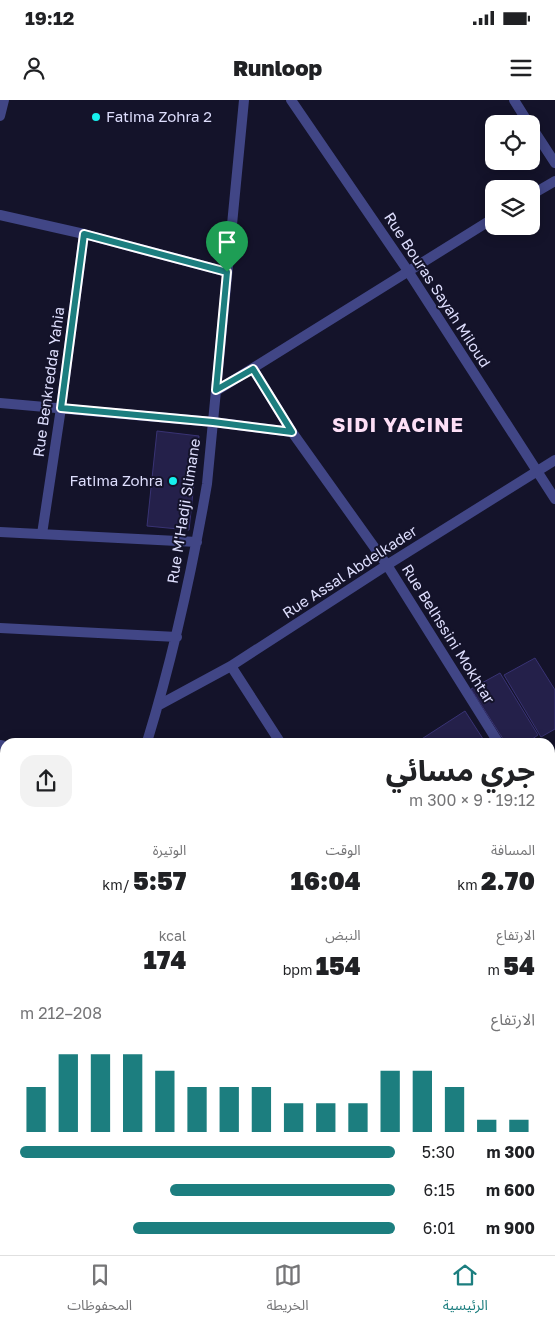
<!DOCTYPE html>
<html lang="ar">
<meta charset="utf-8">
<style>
:root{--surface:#fff;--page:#f2f2f2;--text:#202124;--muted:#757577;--line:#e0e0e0;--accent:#1c7e7f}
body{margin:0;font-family:"Golos Text","Noto Sans Arabic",sans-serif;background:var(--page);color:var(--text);direction:rtl;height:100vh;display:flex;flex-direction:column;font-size:19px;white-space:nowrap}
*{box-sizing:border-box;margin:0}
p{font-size:16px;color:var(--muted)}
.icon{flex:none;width:28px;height:28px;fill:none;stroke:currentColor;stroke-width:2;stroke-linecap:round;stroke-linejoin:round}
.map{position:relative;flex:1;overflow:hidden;direction:ltr}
.panel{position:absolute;left:0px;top:638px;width:555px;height:518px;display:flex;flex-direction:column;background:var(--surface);border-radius:15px 15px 0 0;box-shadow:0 2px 12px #0003;direction:rtl}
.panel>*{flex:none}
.tools{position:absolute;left:485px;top:15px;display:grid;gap:10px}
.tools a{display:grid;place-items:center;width:55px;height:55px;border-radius:10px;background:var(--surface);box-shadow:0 2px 12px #0003;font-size:25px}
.pin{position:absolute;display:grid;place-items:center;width:42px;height:42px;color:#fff;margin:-51px -21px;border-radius:50% 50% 50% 0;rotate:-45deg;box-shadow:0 0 5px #0007}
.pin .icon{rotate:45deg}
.round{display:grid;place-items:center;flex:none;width:52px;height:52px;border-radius:15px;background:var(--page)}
.headline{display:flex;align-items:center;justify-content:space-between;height:85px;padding:0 20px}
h1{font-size:28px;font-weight:800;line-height:38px}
.metrics{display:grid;grid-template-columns:repeat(3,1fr);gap:8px;height:85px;padding:5px 20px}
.metrics div{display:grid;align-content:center}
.metrics b{font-size:25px;font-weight:800}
.metrics small{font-size:14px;font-weight:400}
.metrics p{font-size:14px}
.chart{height:140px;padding:10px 20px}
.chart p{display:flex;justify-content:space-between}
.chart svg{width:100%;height:90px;margin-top:5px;stroke:var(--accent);stroke-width:6}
ul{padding:0 20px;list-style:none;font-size:16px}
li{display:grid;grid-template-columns:80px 60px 1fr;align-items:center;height:38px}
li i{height:12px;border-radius:6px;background:var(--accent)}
.status{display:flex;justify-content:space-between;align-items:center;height:35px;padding:0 25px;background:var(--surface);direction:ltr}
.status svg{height:14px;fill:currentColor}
header{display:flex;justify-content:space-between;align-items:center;height:65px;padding:0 20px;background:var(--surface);font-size:22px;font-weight:800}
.tabs{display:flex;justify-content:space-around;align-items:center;height:70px;border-top:1px solid var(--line);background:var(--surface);font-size:14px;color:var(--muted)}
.tabs a{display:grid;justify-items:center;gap:2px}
.tabs .selected{color:var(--accent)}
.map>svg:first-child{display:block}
.green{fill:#16332f}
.building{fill:#24204a;stroke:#393374}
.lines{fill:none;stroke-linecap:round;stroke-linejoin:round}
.minor{stroke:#414686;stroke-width:10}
.tertiary{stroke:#414686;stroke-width:10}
.primary{stroke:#b36cf6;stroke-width:12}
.route-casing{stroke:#fff;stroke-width:10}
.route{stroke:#1c7e7f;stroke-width:6}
.poi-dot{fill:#16f0ee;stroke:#14132a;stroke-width:2}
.labels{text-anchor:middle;stroke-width:4;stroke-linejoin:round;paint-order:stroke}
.poi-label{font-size:15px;fill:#dedefd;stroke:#14132a;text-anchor:start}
.street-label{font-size:15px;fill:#dedefd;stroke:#14132a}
.district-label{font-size:20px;font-weight:bold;letter-spacing:1px;fill:#fddff6;stroke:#14132a}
</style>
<div class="status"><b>19:12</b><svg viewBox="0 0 49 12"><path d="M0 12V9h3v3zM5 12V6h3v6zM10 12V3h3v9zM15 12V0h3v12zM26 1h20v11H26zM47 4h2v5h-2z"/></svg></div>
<header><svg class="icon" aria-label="menu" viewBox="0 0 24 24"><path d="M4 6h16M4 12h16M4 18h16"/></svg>Runloop<svg class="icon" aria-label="person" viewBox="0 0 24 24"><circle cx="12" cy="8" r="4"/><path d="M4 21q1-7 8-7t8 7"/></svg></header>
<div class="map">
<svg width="555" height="1155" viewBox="0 0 555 1155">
<rect width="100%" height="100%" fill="#14132a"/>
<path class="green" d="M 550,951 L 555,959 L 555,1050 L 550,1053 Z"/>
<path class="building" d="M 157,331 L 199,336 L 189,430 L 147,426 Z
M 535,558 L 555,590 L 555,629 L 541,637 L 504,575 Z
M 500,573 L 538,635 L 528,642 L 505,642 L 471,589 Z
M 465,611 L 485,642 L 417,642 Z
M 5,796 L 5,936 L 0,936 L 0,797 Z
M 5,1029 L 5,1098 L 2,1109 L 0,1109 L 0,1032 Z
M 555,1054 L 555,1084 L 550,1088 L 550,1057 Z
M 209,1150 L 243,1150 L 246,1155 L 201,1155 Z
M 289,1150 L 347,1150 L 347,1151 L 340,1155 L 281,1155 Z
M 411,1150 L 489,1150 L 481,1155 L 415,1155 Z"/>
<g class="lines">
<path class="minor" d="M 291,0 L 408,171 L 555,399
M 514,0 L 529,24
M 0,16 L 4,0
M 531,26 L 555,63
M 531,95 L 555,81
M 0,115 L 84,134 L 227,172
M 253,269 L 292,332 L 387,465 L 498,642
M 216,291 L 494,118
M 0,303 L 213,322 L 292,332
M 0,432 L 197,442
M 42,434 L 61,308 L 84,134
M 0,528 L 177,537
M 231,566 L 280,642
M 159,605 L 231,566 L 387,465 L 555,360
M 147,642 C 173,557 192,471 207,384 L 244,0
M 0,645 L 5,646
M 550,724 L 555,731
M 550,799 L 555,796
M 10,1155 L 12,1150
M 103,1155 L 104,1150
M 275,1155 L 283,1150"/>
<path class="tertiary" d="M 392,1150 L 395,1155"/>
<path class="primary" d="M 550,664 L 555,660
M 0,1016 L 5,1013"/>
</g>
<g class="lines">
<defs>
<path id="route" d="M 84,134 L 227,172 L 216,290 L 253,269 L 292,332 L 213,322 L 61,308 Z"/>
</defs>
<use href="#route" class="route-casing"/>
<use href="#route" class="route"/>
</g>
<g class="poi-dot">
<circle cx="96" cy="17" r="5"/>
<circle cx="173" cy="381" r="5"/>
</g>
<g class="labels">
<g class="poi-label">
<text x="106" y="22">Fatima Zohra 2</text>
<text x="163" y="386" text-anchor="end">Fatima Zohra</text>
</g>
<g class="street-label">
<text transform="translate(437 190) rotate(57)" y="5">Rue Bouras Sayah Miloud</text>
<text transform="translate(49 282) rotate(-82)" y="5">Rue Benkredda Yahia</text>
<text transform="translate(184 411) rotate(-81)" y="5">Rue M'Hadji Slimane</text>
<text transform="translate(350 472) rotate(-33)" y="5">Rue Assal Abdelkader</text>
<text transform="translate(448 534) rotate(58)" y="5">Rue Belhssini Mokhtar</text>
</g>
<g class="district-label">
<text x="398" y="332">SIDI YACINE</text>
</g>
</g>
</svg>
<div class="tools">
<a><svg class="icon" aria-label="locate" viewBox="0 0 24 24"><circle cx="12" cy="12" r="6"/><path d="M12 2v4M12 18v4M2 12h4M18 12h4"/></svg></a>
<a><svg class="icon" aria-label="layers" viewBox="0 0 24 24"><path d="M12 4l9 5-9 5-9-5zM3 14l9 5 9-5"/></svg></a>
</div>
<div class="pin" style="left:227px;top:172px;background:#1e9e55"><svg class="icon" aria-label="arrive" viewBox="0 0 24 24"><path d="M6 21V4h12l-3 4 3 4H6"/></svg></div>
<section class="panel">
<div class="headline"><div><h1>جري مسائي</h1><p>19:12 · 9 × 300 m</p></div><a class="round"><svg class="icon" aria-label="share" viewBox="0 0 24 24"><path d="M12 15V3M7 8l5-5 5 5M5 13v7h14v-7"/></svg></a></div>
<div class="metrics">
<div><p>المسافة</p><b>2.70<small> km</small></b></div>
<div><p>الوقت</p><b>16:04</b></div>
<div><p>الوتيرة</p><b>5:57<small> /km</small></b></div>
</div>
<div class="metrics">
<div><p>الارتفاع</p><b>54<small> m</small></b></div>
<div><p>النبض</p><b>154<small> bpm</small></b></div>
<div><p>kcal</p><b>174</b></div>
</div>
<div class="chart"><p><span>الارتفاع</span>208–212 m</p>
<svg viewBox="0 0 160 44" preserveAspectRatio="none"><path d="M5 44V22M15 44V6M25 44V6M35 44V6M45 44V14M55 44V22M65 44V22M75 44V22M85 44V30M95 44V30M105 44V30M115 44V14M125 44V14M135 44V22M145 44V38M155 44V38"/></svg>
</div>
<ul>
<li><b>300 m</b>5:30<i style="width:100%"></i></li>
<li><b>600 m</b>6:15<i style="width:60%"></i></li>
<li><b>900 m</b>6:01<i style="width:70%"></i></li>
</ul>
</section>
</div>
<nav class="tabs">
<a class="selected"><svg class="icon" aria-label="home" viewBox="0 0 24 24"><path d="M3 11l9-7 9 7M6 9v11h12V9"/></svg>الرئيسية</a>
<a><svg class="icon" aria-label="map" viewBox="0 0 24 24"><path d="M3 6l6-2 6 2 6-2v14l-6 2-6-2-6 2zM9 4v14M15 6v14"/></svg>الخريطة</a>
<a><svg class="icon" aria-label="saved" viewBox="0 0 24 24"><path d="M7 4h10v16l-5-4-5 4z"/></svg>المحفوظات</a>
</nav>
